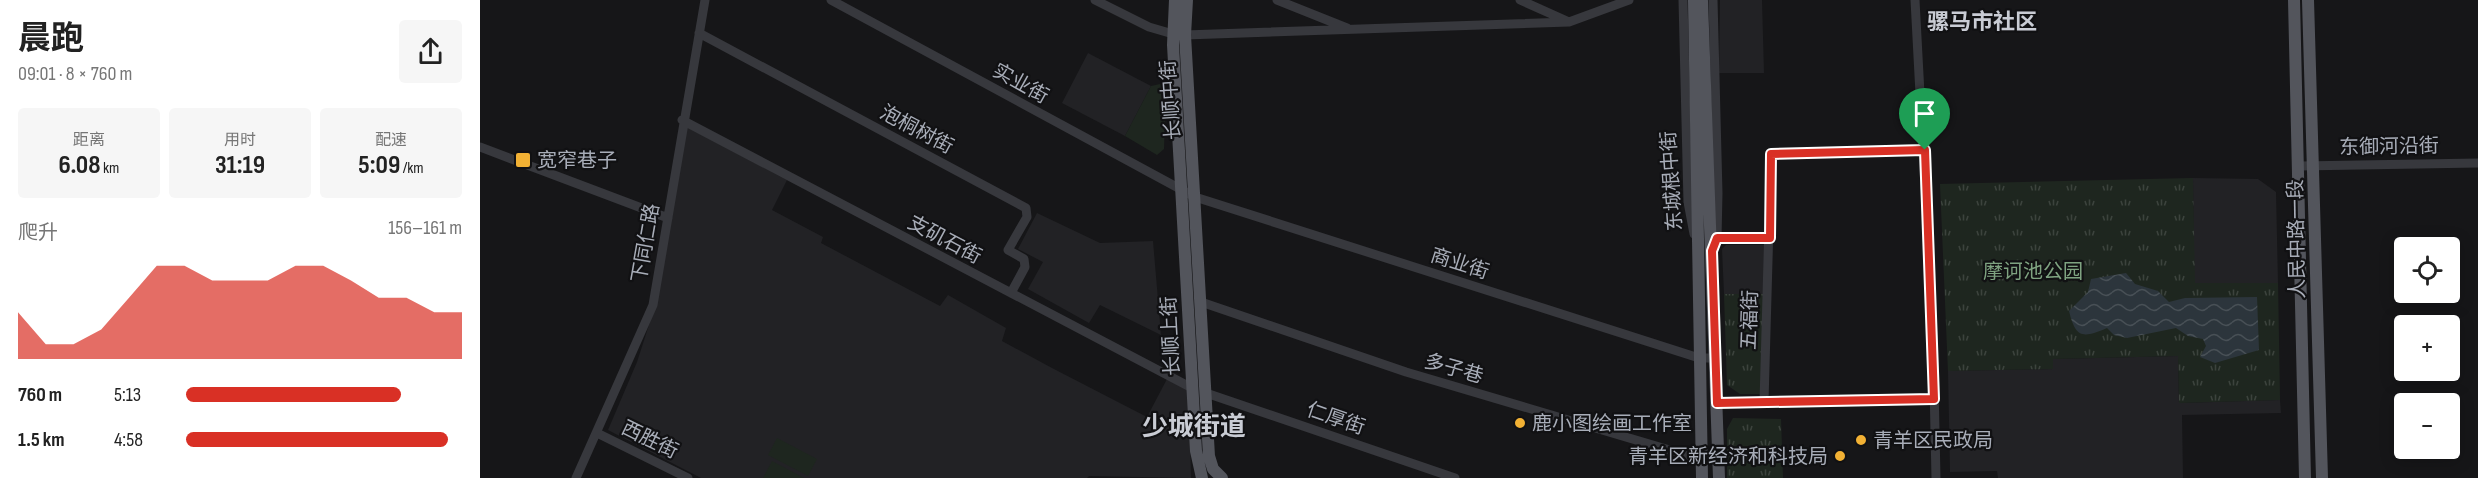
<!DOCTYPE html>
<html lang="zh">
<meta charset="utf-8">
<style>
:root{--surface:#fff;--page:#f6f6f6;--text:#222;--muted:#767676;--accent:#d93025}
body{margin:0;font-family:"Sofia Sans Condensed","Noto Sans SC",sans-serif;background:var(--page);color:var(--text);height:100vh;display:flex;flex-direction:column;font-size:22px;white-space:nowrap}
*{box-sizing:border-box;margin:0}
p{font-size:20px;color:var(--muted)}
.icon{flex:none;width:33px;height:33px;fill:none;stroke:currentColor;stroke-width:2;stroke-linecap:round;stroke-linejoin:round}
.map{position:relative;flex:1;overflow:hidden}
.details{display:flex;flex-direction:column;background:var(--surface);width:480px}
.details>*{flex:none}
.fabs{position:absolute;left:1914px;top:237px;display:grid;gap:12px}
.fabs a{display:grid;place-items:center;width:66px;height:66px;border-radius:6px;background:var(--surface);box-shadow:0 3px 15px #0003;font-size:30px}
.pin{position:absolute;display:grid;place-items:center;width:51px;height:51px;color:#fff;margin:-62px -26px;border-radius:50% 50% 50% 0;rotate:-45deg;box-shadow:0 0 6px #0007}
.pin .icon{rotate:45deg}
.round{display:grid;place-items:center;flex:none;width:63px;height:63px;border-radius:6px;background:var(--page)}
.overview{display:flex;align-items:center;justify-content:space-between;height:102px;padding:0 18px}
h1{font-size:33px;font-weight:700;line-height:45px}
.figures{display:grid;grid-template-columns:repeat(3,1fr);gap:9px;height:102px;padding:6px 18px}
.figures div{display:grid;align-content:center;border-radius:6px;background:var(--page);text-align:center}
.figures b{font-size:26px;font-weight:700}
.figures small{font-size:16px;font-weight:400}
.figures p{font-size:16px}
.chart{height:168px;padding:12px 18px}
.chart p{display:flex;justify-content:space-between}
.chart svg{width:100%;height:108px;margin-top:6px;fill:var(--accent);opacity:.7}
ul{padding:0 18px;list-style:none;font-size:20px}
li{display:grid;grid-template-columns:96px 72px 1fr;align-items:center;height:45px}
li i{height:15px;border-radius:8px;background:var(--accent)}
main{display:flex;flex:1;min-height:0}
.map>svg:first-child{display:block}
.built{fill:#222225}
.green{fill:#1e261f}
.park{fill:url(#park-tufts)}
.water{fill:url(#water-waves)}
.lines{fill:none;stroke-linecap:round;stroke-linejoin:round}
.minor{stroke:#37383d;stroke-width:9}
.major{stroke:#53555c;stroke-width:12}
.route-casing{stroke:#fff;stroke-width:12}
.route{stroke:#d93025;stroke-width:8}
.poi-dot{fill:#f2b134;stroke:#111113;stroke-width:2}
.labels{text-anchor:middle;stroke-width:4.5;stroke-linejoin:round;paint-order:stroke}
.street-label{font-size:20px;fill:#a8adb8;stroke:#111113}
.poi-label{font-size:20px;fill:#a8adb8;stroke:#111113;text-anchor:start}
.park-label{font-size:20px;fill:#7fa381;stroke:#111113}
.quarter-label{font-size:22px;font-weight:bold;fill:#c9ccd4;stroke:#111113}
.district-label{font-size:26px;font-weight:bold;fill:#c9ccd4;stroke:#111113}
</style>
<main>
<section class="details">
<div class="overview"><div><h1>晨跑</h1><p>09:01 · 8 × 760 m</p></div><a class="round"><svg class="icon" aria-label="share" viewBox="0 0 24 24"><path d="M12 15V3M7 8l5-5 5 5M5 13v7h14v-7"/></svg></a></div>
<div class="figures">
<div><p>距离</p><b>6.08<small> km</small></b></div>
<div><p>用时</p><b>31:19</b></div>
<div><p>配速</p><b>5:09<small> /km</small></b></div>
</div>
<div class="chart"><p><span>爬升</span>156–161 m</p>
<svg viewBox="0 0 160 44" preserveAspectRatio="none"><path d="M0 44V25L10 38L20 38L30 32L40 19L50 6L60 6L70 12L80 12L90 12L100 6L110 6L120 12L130 19L140 19L150 25L160 25V44z"/></svg>
</div>
<ul>
<li><b>760 m</b>5:13<i style="width:78%"></i></li>
<li><b>1.5 km</b>4:58<i style="width:95%"></i></li>
</ul>
</section>
<div class="map">
<svg width="1998" height="478" viewBox="0 0 1998 478">
<defs>
<pattern id="park-tufts" width="24" height="20" patternUnits="userSpaceOnUse" patternTransform="scale(1.5)"><rect width="24" height="20" fill="#1e261f"/><path d="M3 7l-1-3M5 7V3M7 7l1-3M15 17l-1-3M17 17v-4M19 17l1-3" fill="none" stroke="#3c433d"/></pattern>
<pattern id="water-waves" width="16" height="10" patternUnits="userSpaceOnUse" patternTransform="scale(1.5)"><rect width="16" height="10" fill="#2c353c"/><path d="M0 5q4-4 8 0t8 0" fill="none" stroke="#485056"/></pattern>
</defs>
<rect width="100%" height="100%" fill="#161618"/>
<path class="built" d="M 1240,0 L 1282,0 L 1284,73 L 1239,73 Z
M 608,53 L 671,86 L 645,136 L 582,103 Z
M 207,127 L 307,180 L 292,210 L 343,237 L 341,243 L 460,306 L 468,295 L 526,328 L 522,341 L 572,368 L 667,417 L 687,379 L 709,391 L 711,478 L 609,476 L 607,478 L 221,478 L 128,430 L 157,362 L 178,297 Z
M 1713,178 L 1778,179 L 1796,192 L 1798,283 L 1714,283 Z
M 557,213 L 620,243 L 673,241 L 681,335 L 620,305 L 609,323 L 548,289 L 563,262 L 538,249 Z
M 1246,245 L 1284,245 L 1285,294 L 1244,294 L 1242,249 Z
M 1698,356 L 1699,403 L 1800,400 L 1801,413 L 1702,415 L 1703,478 L 1518,478 L 1517,471 L 1470,472 L 1468,371 L 1573,369 L 1573,359 Z"/>
<path class="green" d="M 680,84 L 686,87 L 684,149 L 677,155 L 645,136 L 671,86 Z
M 297,438 L 337,459 L 328,476 L 288,455 Z
M 292,461 L 324,478 L 283,478 Z"/>
<path class="park" d="M 1713,178 L 1715,283 L 1798,283 L 1800,400 L 1699,403 L 1698,356 L 1573,359 L 1573,369 L 1468,371 L 1460,184 Z
M 1244,294 L 1285,294 L 1280,394 L 1260,394 L 1247,385 Z
M 1253,418 L 1301,419 L 1303,478 L 1247,478 L 1247,429 Z"/>
<path class="water" d="M 1646,273 L 1655,284 L 1678,291 L 1689,302 L 1705,298 L 1777,297 L 1779,350 L 1735,363 L 1720,357 L 1726,346 L 1723,339 L 1708,336 L 1696,328 L 1647,338 L 1634,335 L 1627,328 C 1603,338 1596,339 1589,311 L 1608,292 L 1611,279 Z"/>
<g class="lines">
<path class="minor" d="M 351,0 L 715,197 L 1219,358 L 1235,358
M 615,0 L 669,27 L 693,34
M 797,0 L 867,28
M 1040,0 L 1087,21
M 1203,0 L 1208,202 L 1214,234
M 1435,0 L 1453,338 L 1456,478
M 219,33 L 546,208 L 547,217 L 528,250 L 544,259 L 545,267 L 531,293
M 705,35 L 1089,22 L 1149,0
M 202,120 L 712,388
M 0,147 L 188,218
M 1820,166 L 1998,163
M 1237,238 L 1290,238
M 1233,249 L 1237,238 L 1238,193 L 1233,0
M 721,302 L 926,372 L 1220,459
M 726,393 L 975,478
M 1284,402 L 1291,154 L 1445,150
M 1237,403 L 1454,399
M 117,433 L 208,478
M 96,478 L 173,305 L 225,0"/>
<path class="major" d="M 695,0 L 693,45 L 716,451 L 722,478
M 707,0 L 705,35 L 729,456 L 733,469 L 742,478
M 1814,0 L 1825,478
M 1828,0 L 1842,478
M 1214,1 L 1222,478
M 1222,1 L 1239,478"/>
</g>
<g class="lines">
<defs>
<path id="route" d="M 1445,150 L 1454,399 L 1237,403 L 1232,251 L 1237,238 L 1290,238 L 1291,154 Z"/>
</defs>
<use href="#route" class="route-casing"/>
<use href="#route" class="route"/>
</g>
<g class="poi-dot">
<rect x="35" y="152" width="16" height="16" rx="3"/>
<circle cx="1040" cy="423" r="6"/>
<circle cx="1381" cy="440" r="6"/>
<circle cx="1360" cy="456" r="6"/>
</g>
<g class="labels">
<g class="street-label">
<text transform="translate(541 83) rotate(29)" y="7">实业街</text>
<text transform="translate(690 100) rotate(-94)" y="7">长顺中街</text>
<text transform="translate(437 129) rotate(28)" y="7">泡桐树街</text>
<text transform="translate(1909 146) rotate(-1)" y="7">东御河沿街</text>
<text transform="translate(1191 181) rotate(-94)" y="7">东城根中街</text>
<text transform="translate(465 239) rotate(28)" y="7">支矶石街</text>
<text transform="translate(1816 239) rotate(-91)" y="7">人民中路一段</text>
<text transform="translate(165 243) rotate(-80)" y="7">下同仁路</text>
<text transform="translate(980 263) rotate(18)" y="7">商业街</text>
<text transform="translate(1269 320) rotate(-88)" y="7">五福街</text>
<text transform="translate(690 336) rotate(-93)" y="7">长顺上街</text>
<text transform="translate(974 368) rotate(16)" y="7">多子巷</text>
<text transform="translate(856 418) rotate(19)" y="7">仁厚街</text>
<text transform="translate(170 439) rotate(26)" y="7">西胜街</text>
</g>
<g class="poi-label">
<text x="57" y="167">宽窄巷子</text>
<text x="1052" y="430">鹿小图绘画工作室</text>
<text x="1393" y="447">青羊区民政局</text>
<text x="1348" y="463" text-anchor="end">青羊区新经济和科技局</text>
</g>
<g class="park-label">
<text x="1553" y="278">摩诃池公园</text>
</g>
<g class="quarter-label">
<text x="1502" y="29">骡马市社区</text>
</g>
<g class="district-label">
<text x="714" y="435">少城街道</text>
</g>
</g>
</svg>
<div class="fabs">
<a><svg class="icon" aria-label="locate" viewBox="0 0 24 24"><circle cx="12" cy="12" r="6"/><path d="M12 2v4M12 18v4M2 12h4M18 12h4"/></svg></a>
<a>+</a>
<a>−</a>
</div>
<div class="pin" style="left:1445px;top:150px;background:#1e9e55"><svg class="icon" aria-label="arrive" viewBox="0 0 24 24"><path d="M6 21V4h12l-3 4 3 4H6"/></svg></div>
</div>
</main>
